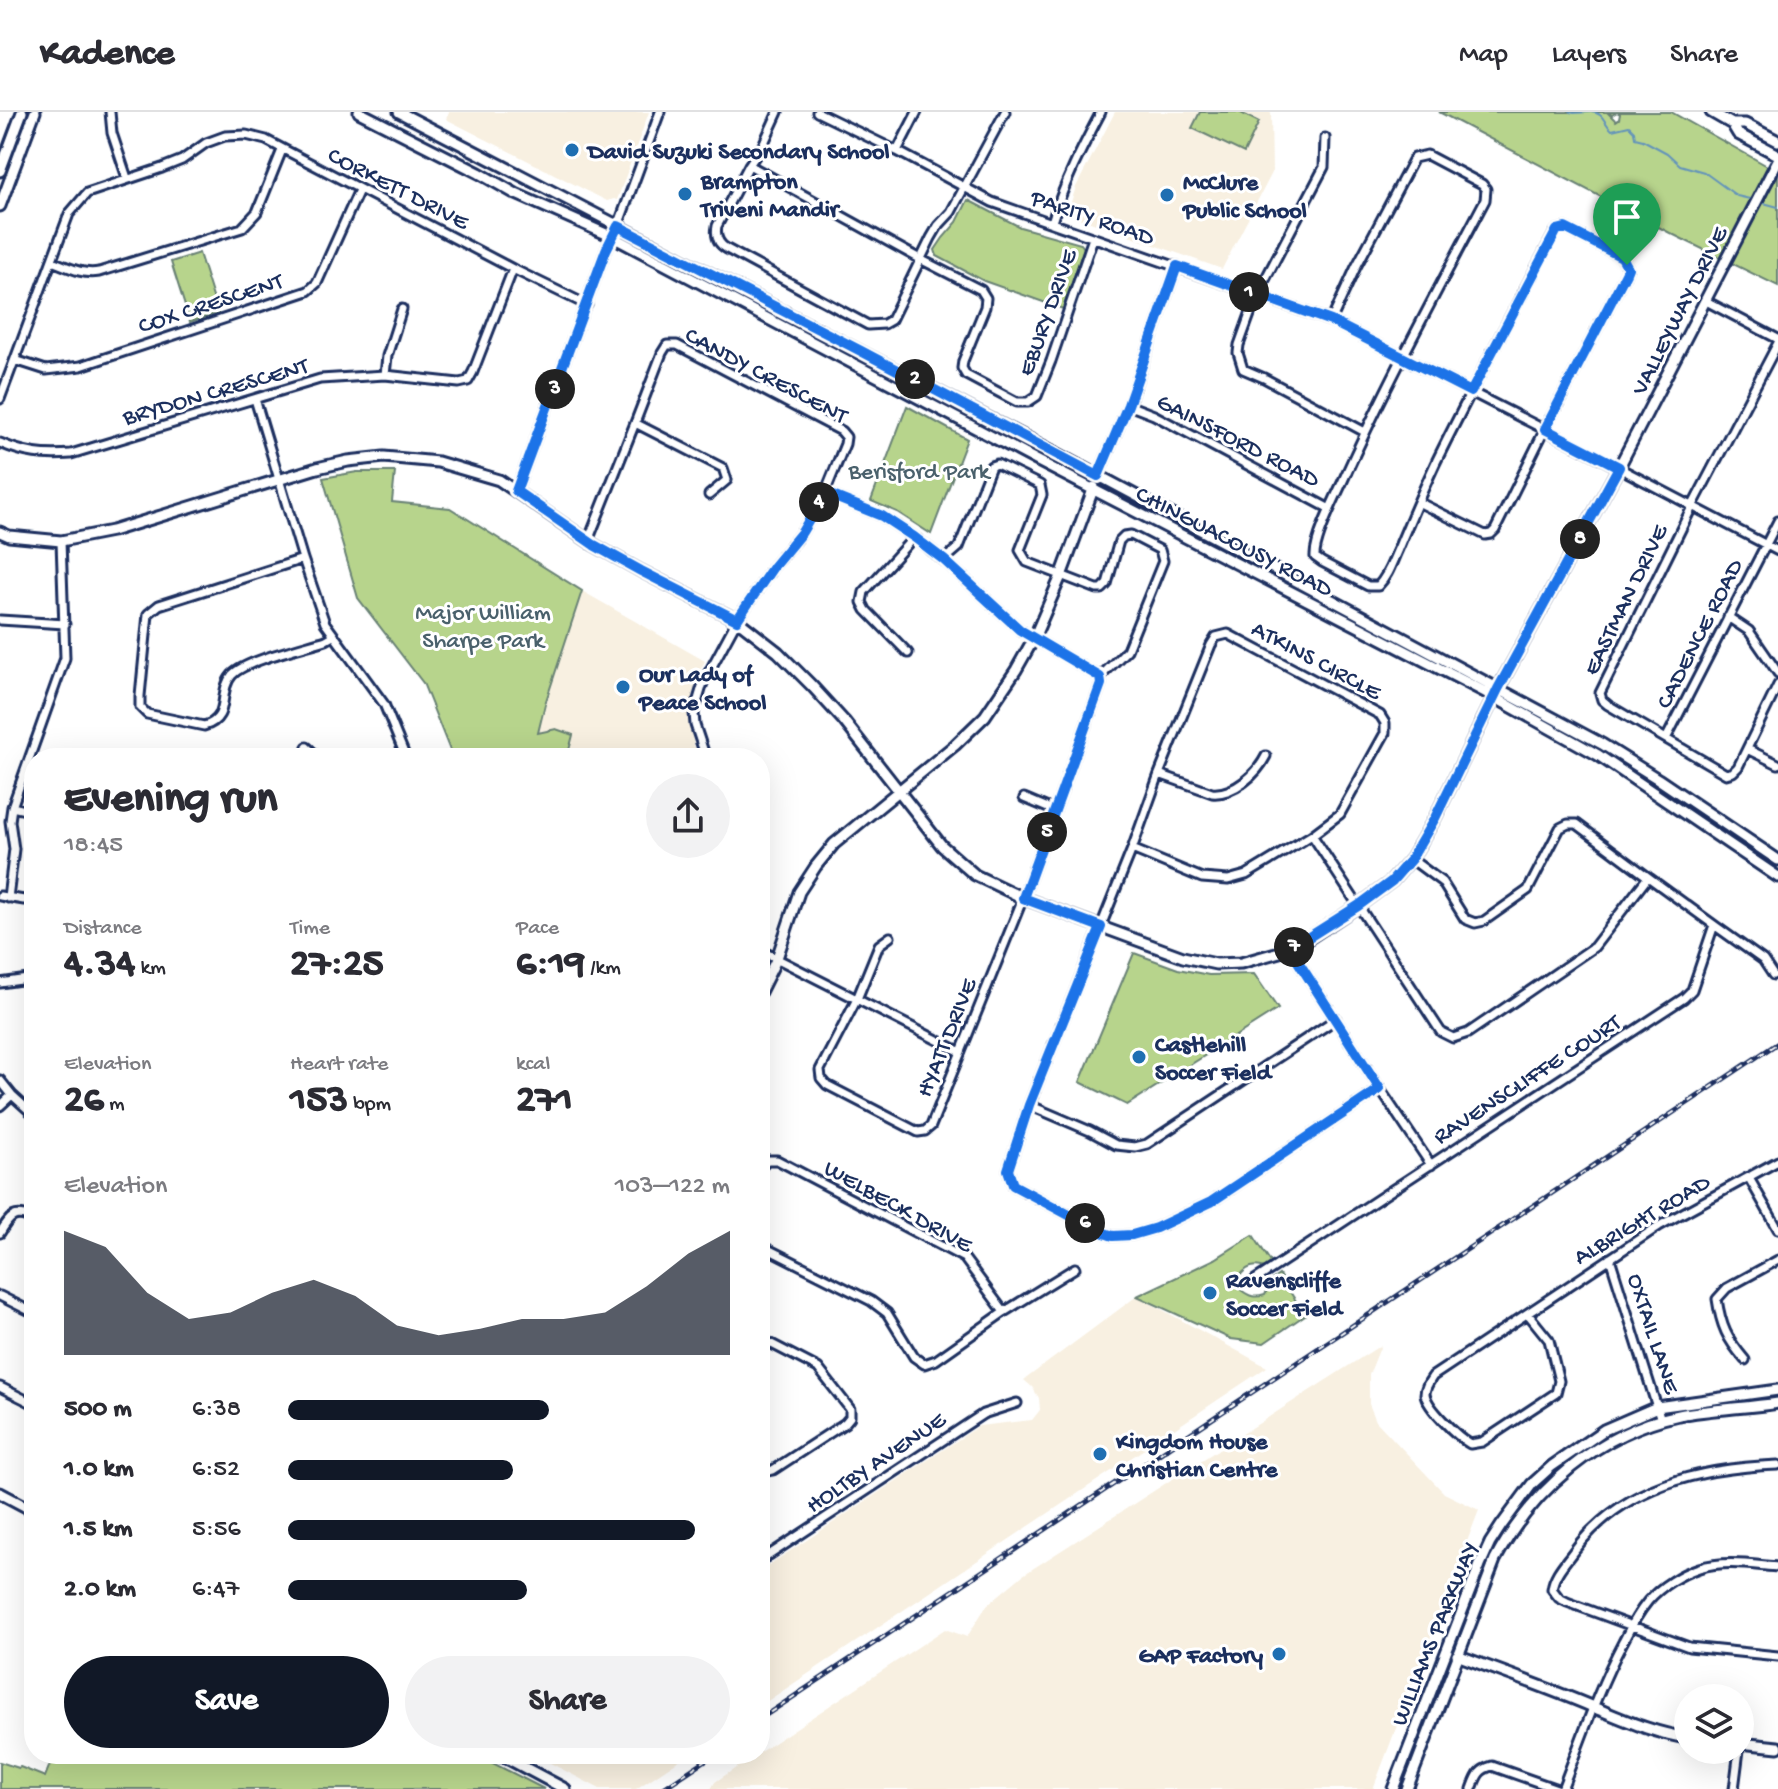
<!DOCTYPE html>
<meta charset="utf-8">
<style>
:root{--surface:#fff;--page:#f2f2f3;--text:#2b2b33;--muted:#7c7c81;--line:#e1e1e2;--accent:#111827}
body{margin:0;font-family:"Gochi Hand",sans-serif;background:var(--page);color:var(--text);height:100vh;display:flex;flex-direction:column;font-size:30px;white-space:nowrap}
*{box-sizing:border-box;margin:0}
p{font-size:26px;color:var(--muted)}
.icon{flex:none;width:44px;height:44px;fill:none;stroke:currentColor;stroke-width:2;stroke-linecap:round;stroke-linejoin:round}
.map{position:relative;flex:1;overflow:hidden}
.sheet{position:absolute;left:24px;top:636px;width:746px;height:1016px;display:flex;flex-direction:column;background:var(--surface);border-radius:32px;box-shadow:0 8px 32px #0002}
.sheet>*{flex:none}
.buttons{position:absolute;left:1674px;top:1572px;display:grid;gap:16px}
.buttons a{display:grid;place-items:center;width:80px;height:80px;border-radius:50%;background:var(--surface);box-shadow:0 8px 32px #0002;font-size:40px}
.pin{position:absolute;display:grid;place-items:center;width:68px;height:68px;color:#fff;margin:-82px -34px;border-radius:50% 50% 50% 0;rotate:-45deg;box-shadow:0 0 8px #0007}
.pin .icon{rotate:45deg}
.km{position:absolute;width:40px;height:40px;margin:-20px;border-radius:50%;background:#222;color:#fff;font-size:22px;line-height:40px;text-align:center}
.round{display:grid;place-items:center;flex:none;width:84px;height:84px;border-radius:42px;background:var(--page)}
.headline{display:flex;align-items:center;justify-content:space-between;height:136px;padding:0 40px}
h1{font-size:44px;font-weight:800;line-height:60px}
.metrics{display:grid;grid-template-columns:repeat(3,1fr);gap:12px;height:136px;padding:8px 40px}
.metrics div{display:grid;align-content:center}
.metrics b{font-size:40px;font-weight:800}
.metrics small{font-size:22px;font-weight:400}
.metrics p{font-size:22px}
.chart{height:224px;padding:16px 40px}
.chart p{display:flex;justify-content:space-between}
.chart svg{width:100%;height:144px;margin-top:8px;fill:var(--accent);opacity:.7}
.button{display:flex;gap:16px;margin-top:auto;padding:16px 40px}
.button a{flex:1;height:92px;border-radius:48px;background:var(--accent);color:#fff;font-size:32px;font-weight:800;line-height:92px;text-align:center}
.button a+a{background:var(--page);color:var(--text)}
ul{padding:0 40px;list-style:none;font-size:26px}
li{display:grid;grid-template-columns:128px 96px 1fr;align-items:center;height:60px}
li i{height:20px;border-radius:10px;background:var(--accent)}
header{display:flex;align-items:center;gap:48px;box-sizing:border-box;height:112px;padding:0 40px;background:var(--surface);border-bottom:2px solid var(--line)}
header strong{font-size:38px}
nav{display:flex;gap:44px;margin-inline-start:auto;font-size:28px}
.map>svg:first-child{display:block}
.built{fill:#f8f0e1}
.green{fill:#b7d48c;stroke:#698275;stroke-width:2}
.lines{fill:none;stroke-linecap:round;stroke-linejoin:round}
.stream{stroke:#6494ba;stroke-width:2}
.street-casing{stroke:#1b2f5e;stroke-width:13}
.secondary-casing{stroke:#1b2f5e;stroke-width:15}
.street{stroke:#fff;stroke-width:7}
.secondary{stroke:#fff;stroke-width:9}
.rail-casing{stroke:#1b2f5e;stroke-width:5}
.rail{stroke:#fff;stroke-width:2;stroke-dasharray:6;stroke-linecap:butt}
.route-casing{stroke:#fff;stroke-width:16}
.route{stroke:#1a73e8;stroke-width:10}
.poi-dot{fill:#1f6fb2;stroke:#fff;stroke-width:3}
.labels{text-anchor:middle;stroke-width:6;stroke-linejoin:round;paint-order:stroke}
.poi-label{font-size:24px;font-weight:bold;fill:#1b2f5e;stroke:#fff;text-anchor:start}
.street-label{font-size:24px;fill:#1b2f5e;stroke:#fff}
.park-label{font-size:24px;fill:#4a616c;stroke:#fff}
</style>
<header>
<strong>Kadence</strong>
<nav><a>Map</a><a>Layers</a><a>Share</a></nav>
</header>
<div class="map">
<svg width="1778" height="1677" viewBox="0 0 1778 1677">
<rect width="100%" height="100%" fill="#fff"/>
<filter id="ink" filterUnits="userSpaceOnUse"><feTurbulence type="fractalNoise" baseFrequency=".0125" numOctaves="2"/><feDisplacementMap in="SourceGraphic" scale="16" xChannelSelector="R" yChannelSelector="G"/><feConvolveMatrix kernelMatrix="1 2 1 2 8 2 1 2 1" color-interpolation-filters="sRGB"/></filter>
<g filter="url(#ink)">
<path class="built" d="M 449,0 L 649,0 L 617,88 L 614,87 L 607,89 L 446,7 Z
M 1115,0 L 1271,0 L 1272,61 L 1222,157 L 1076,105 L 1070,93 L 1076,75 Z
M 582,479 L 705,549 L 701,557 L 689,598 L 692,626 L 698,646 L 532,646 L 545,592 Z
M 1137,1184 L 1267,1255 L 760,1594 L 760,1459 L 979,1314 L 1032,1308 L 1040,1298 L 1039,1286 L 1032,1275 L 1024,1268 Z
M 1381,1233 L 1369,1263 L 1369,1292 L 1376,1309 L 1444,1381 L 1479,1398 L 1373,1677 L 711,1677 L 715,1670 L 757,1642 L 760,1642 L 760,1640 L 945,1517 L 967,1525 L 987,1493 L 1023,1463 Z
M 533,1642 L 688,1642 L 636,1677 L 600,1677 Z"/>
<path class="green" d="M 1200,0 L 1239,0 L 1259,10 L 1244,41 L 1192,16 Z
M 1439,0 L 1607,0 L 1616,9 L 1619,7 L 1620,2 L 1617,0 L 1612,3 L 1608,0 L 1671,0 L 1778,60 L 1778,174 L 1670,121 Z
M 968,88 L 1020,115 L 1081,132 L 1084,136 L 1063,197 L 984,169 L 937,144 L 935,138 L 943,126 L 957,110 Z
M 199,141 L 218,201 L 190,210 L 171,150 Z
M 907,294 L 967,327 L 931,422 L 897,400 L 871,389 Z
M 357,360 L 395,360 L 392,390 L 450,396 L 582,479 L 545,592 L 538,621 L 556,617 L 573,623 L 567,646 L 453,646 L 423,571 L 358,486 L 323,366 Z
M 1134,841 L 1178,857 L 1209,863 L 1254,862 L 1278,897 L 1127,993 L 1080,970 Z
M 1253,1123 L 1272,1152 L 1265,1156 C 1254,1152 1245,1155 1239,1166 L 1241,1178 C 1250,1185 1255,1186 1265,1183 L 1272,1168 L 1279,1163 L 1305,1203 L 1264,1231 L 1231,1227 L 1137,1184 L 1215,1147 Z
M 54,1642 L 475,1642 L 544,1677 L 0,1677 L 0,1650 L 19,1656 L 20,1655 L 45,1665 Z"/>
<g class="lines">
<path class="stream" d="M 1570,0 L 1574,1 L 1590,0
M 1591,0 C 1605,1 1603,11 1612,18 L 1629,14 L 1634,19 L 1635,26 L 1643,28 L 1667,41 L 1680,53 L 1704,60 L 1737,84 L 1754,88
M 1760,90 L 1778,95"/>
<defs>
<path id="street" d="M 110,0 L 112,21 L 127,66
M 778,0 L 763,33 L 749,53 L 717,114 C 715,124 718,132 727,137 L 868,213 L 884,212 L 891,208 L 931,126 L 938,114 L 951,100 L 1005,0
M 817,0 L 897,39 L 992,90 L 1331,209 L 1579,335 L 1778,439
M 1325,26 L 1324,55 L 1257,183 L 1239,233 L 1238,241 L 1243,257 L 1264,266 L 1365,320
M 897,39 L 917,0
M 749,53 L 920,147 L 981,178 L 986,186 L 985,195 L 963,249 L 962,256 L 966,263 L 1017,290 L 1028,290 L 1037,284 L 1051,249 L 1093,126
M 1052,110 C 1064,71 1082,36 1101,0
M 52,149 C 68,155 82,163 99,160 L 242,116 L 257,100 L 282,38
M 1706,189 L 1778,227
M 1331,209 L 1356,155 L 1414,46 L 1427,43 L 1482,72 L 1486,77 L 1485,88 C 1436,181 1385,275 1342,371 C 1334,388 1314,428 1315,445 L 1322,450 L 1368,474 L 1378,474 C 1388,464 1392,450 1398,437 C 1410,408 1422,380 1435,352 C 1473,274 1514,198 1554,122 L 1557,118 L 1565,116 L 1622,145 L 1628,156 L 1626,161 L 1545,317 L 1495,418 L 1491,422 L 1485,423 L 1418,390
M 1778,231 L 1692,395 L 1600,581 L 1602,588 L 1608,593 L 1726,662 L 1733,660 L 1738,655 L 1778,573
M 15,248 L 46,258 L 81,254 L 308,179 L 317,171 L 359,78
M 385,263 L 387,244 L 402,197
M 0,287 L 69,102 L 87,81 L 162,56 L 182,48 L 206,31 L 225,24 L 246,23 L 266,28 L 513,157 L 587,193
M 255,287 L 303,447 L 325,511 L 384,592 L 406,646
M 1128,293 L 1154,303 L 1330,397
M 635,311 L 723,356 L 727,368 L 709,383
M 0,331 C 26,342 43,344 71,342 L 320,267 L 385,263 L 459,271 L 468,269 L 473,260 L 513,157
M 1098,364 L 1129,291 L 1177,154
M 516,379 L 606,138 L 618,114 L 660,0
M 825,381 L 882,404 L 914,425 L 944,448 L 1020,518 L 1100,565 L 1101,572 L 1023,786 L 931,1014 L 925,1019 L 918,1020 L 827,973 L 821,966 L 820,958 L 857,887 L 879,833 L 890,825
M 588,429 L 635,311 L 662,241 L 667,233 L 677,233 L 841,319 L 846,325 L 845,332 L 825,381 L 802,420 L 773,455 L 737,508 L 703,571 L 694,601 L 695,613 L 706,646
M 303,447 L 159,493 L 148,502 L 140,584 L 140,595 L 147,602 L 204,614 C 232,606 217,580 232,563 C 246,548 304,535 326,528 L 333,524
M 944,448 L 959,435 L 991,354 L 997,352 L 1040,373 L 1042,383 L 1020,438 L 1027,450 L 1097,477 L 1102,477 L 1107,472 L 1119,429 L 1124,424 L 1131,423 L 1160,438 L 1163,449 L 1127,538 L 1100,565
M 1728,505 L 1749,519 L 1778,561
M 0,508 L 65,512
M 908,541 L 866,498 L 862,490 L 864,480 L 914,425
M 1666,627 L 1778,409
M 307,635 L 319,646
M 1747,637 L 1778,652
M 760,660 L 761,660
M 1159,662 L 1212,681 C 1234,683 1257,662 1266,644
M 1024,686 L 1055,699
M 12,695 L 34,700
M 1312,723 L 1441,920 L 1453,926 L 1468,921 L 1594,835 L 1648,765 L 1577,712 L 1568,712 L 1560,716 L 1528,778 L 1484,809 L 1475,811 L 1465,807 L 1442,770 L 1411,747
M 1132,737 L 1202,766 L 1228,768 L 1246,763 L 1312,723 L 1340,702 L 1385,621 L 1385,611 L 1380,603 L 1228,522 L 1216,525 L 1211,533 L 1159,662 L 1132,737 L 1029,993 L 1008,1058 L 1013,1073 L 1099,1119 L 1113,1124 L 1132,1123 L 1156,1116 L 1211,1090 L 1380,977 L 1290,837
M 0,784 L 24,788 L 34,786
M 8,786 L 14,737 L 10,709 L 12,695 L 65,546 L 61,429
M 1714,813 L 1763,848 L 1773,863
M 760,838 L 961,940
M 0,871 L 28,867 L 34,871
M 0,968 L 12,983 L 34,1003
M 1380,977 L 1431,1053
M 1029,993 L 1090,1019 L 1116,1033 L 1135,1035 L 1147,1032 L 1336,907
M 0,994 L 12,983
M 760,1055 L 767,1048 L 777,1048 L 964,1146 L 1004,1200
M 1749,1066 L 1778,1117
M 0,1121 C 10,1104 15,1098 34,1108
M 760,1133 L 871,1189 L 887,1201 L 914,1245 L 924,1252 L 936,1248 L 1004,1200 L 1075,1156
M 1610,1146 L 1661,1308
M 1255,1168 L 1684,886 L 1692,878 L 1714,813 L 1648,765
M 0,1184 L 34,1201
M 1528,1202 L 1549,1228 L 1559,1269 L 1556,1281 L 1482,1330 L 1470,1332 C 1458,1325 1427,1296 1425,1282 C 1425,1275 1429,1270 1433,1264 L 1659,1114 L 1778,1049
M 760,1226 L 818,1256 L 850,1297 L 850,1305 L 845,1311 L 773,1358 L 763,1360 L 760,1357
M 1745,1248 C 1727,1227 1721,1214 1717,1187 L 1727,1176 L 1778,1148
M 0,1275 L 34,1292
M 1778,1353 C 1700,1356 1622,1373 1573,1440 C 1565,1451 1554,1462 1552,1477 L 1559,1486 L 1567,1490 L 1689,1535 L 1778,1544
M 760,1449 L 983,1302 L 1017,1291
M 1472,1677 C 1477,1664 1478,1658 1492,1654 L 1557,1677
M 1562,1677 C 1581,1628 1598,1577 1623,1530 C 1630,1516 1638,1501 1648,1489 C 1661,1474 1681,1462 1699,1456 C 1725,1448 1752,1453 1778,1455
M 1734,1677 L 1739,1638"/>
<path id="secondary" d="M 359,0 L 479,61 L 516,82 L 613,125 L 1036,348 L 1485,580 L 1598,643 L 1778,765
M 399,0 L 1058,342 L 1602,632 L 1658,667 L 1778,748
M 1711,0 L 1732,12 L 1738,22 L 1778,43
M 1732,12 L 1745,12 L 1778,29
M 0,59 L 22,0
M 0,94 L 35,0
M 0,420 L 9,424 L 61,429 L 112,419 L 317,356 L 348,349 L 384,345 L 438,350 L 499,368 L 594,433 L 641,459 L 737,508 L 778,540 L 812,574 L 844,609 L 942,734 L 975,763 L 1023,786 L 1183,845 L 1216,852 L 1241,851 L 1290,837 L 1308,827 L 1358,794 L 1392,769 L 1411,747 L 1435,706 L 1498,577 L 1619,355 L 1778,48
M 760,880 L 777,846 L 799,780 L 816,754 L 834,732 L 955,633 L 985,604 L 1016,558 L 1034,526 L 1061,464 L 1094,375
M 0,1381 L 34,1399
M 1457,1543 C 1502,1560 1548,1576 1593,1595 C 1625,1608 1653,1621 1688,1626
M 1740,1631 L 1778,1635
M 499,1642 L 565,1677
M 1393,1677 L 1480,1453 L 1490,1431 L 1501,1414 L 1532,1372 L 1552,1354 L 1604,1318 L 1657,1295 L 1778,1278
M 1407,1677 L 1495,1448 C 1533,1377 1599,1320 1679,1303 C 1712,1297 1745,1296 1778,1291"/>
</defs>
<use href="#street" class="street-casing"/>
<use href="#secondary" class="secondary-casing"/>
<use href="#street" class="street"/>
<use href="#secondary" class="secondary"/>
<defs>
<path id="rail" d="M 760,1607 L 1778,931
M 662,1677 L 715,1642"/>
</defs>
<use href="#rail" class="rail-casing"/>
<use href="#rail" class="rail"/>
</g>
</g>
<g class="lines" filter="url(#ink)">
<defs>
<path id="route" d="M 618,114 L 861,239 L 1098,364 L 1128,293 L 1177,154 L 1331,209 L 1471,280 L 1557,118 L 1565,116 L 1569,118 L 1622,145 L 1628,156 L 1626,161 L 1545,317 L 1619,355 L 1498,577 L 1435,706 L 1411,747 L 1392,769 L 1358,794 L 1290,837 L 1380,977 L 1211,1090 L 1156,1116 L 1132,1123 L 1113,1124 L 1099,1119 L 1013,1073 L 1008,1058 L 1029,993 L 1101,815 L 1023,786 L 1101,572 L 1100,565 L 1020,518 L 944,448 L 914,425 L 882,404 L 825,381 L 802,420 L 773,455 L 737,508 L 641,459 L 594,433 L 516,379 L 606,138 Z"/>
</defs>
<use href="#route" class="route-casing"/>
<use href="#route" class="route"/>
</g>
<g class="poi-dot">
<circle cx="572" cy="38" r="8"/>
<circle cx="685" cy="82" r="8"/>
<circle cx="1167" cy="83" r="8"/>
<circle cx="623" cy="575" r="8"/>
<circle cx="1139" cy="945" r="8"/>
<circle cx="1210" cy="1181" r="8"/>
<circle cx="1100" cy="1342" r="8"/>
<circle cx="1279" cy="1542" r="8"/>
</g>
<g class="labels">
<g class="poi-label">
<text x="588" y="46">David Suzuki Secondary School</text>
<text x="701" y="76">Brampton<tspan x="701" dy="28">Triveni Mandir</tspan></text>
<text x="1183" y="77">McClure<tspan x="1183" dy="28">Public School</tspan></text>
<text x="639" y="569">Our Lady of<tspan x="639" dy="28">Peace School</tspan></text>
<text x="1155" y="939">Castlehill<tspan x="1155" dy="28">Soccer Field</tspan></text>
<text x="1226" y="1175">Ravenscliffe<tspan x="1226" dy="28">Soccer Field</tspan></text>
<text x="1116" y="1336">Kingdom House<tspan x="1116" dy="28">Christian Centre</tspan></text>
<text x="1263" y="1550" text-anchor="end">GAP Factory</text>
</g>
<g class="street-label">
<text transform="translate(399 75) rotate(27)" y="8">CORKETT DRIVE</text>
<text transform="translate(1093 104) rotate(19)" y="8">PARITY ROAD</text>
<text transform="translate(210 190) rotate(-18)" y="8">COX CRESCENT</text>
<text transform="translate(1678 198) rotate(-63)" y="8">VALLEYWAY DRIVE</text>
<text transform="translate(1046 200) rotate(-70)" y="8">EBURY DRIVE</text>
<text transform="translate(767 262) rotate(28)" y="8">CANDY CRESCENT</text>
<text transform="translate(215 278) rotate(-16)" y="8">BRYDON CRESCENT</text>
<text transform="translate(1239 327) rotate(27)" y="8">GAINSFORD ROAD</text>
<text transform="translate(1235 428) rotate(27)" y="8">CHINGUACOUSY ROAD</text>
<text transform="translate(1624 487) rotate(-64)" y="8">EASTMAN DRIVE</text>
<text transform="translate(1698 521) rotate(-63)" y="8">CADENCE ROAD</text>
<text transform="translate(1317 547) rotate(28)" y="8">ATKINS CIRCLE</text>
<text transform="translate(945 925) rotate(-68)" y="8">HYATT DRIVE</text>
<text transform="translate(1526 966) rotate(-33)" y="8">RAVENSCLIFFE COURT</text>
<text transform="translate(899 1093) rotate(29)" y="8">WELBECK DRIVE</text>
<text transform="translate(1641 1106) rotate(-31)" y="8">ALBRIGHT ROAD</text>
<text transform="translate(1655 1221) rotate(72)" y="8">OXTAIL LANE</text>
<text transform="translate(875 1349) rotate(-34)" y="8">HOLTBY AVENUE</text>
<text transform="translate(1433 1521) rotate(-68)" y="8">WILLIAMS PARKWAY</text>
</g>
<g class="park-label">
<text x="919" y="366">Berisford Park</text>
<text x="483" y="507">Major William<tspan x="483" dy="28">Sharpe Park</tspan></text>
</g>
</g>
</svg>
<div class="buttons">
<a><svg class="icon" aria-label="layers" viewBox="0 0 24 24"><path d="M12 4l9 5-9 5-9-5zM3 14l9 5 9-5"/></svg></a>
</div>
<div class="pin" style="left:1627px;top:153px;background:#1e9e55"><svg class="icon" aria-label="arrive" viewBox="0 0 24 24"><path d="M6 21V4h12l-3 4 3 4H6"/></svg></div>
<b class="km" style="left:1249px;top:180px">1</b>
<b class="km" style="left:915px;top:267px">2</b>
<b class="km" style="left:555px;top:277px">3</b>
<b class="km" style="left:819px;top:390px">4</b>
<b class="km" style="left:1047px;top:720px">5</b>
<b class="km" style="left:1085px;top:1111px">6</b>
<b class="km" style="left:1294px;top:835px">7</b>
<b class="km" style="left:1580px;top:427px">8</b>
<section class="sheet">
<div class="headline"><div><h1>Evening run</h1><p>18:45</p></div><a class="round"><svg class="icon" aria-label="share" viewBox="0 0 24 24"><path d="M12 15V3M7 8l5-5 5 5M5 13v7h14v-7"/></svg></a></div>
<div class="metrics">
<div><p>Distance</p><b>4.34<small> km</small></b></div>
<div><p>Time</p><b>27:25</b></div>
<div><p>Pace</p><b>6:19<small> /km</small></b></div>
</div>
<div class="metrics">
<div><p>Elevation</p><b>26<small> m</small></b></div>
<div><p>Heart rate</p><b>153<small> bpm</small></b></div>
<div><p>kcal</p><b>271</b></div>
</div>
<div class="chart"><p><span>Elevation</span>103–122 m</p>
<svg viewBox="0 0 160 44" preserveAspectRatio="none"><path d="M0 44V6L10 11L20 25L30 33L40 31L50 25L60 21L70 26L80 35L90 38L100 36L110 33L120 33L130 31L140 23L150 13L160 6V44z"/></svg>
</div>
<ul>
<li><b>500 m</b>6:38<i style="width:59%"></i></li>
<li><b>1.0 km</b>6:52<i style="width:51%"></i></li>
<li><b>1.5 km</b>5:56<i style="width:92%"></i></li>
<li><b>2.0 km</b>6:47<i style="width:54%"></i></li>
</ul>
<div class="button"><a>Save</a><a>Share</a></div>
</section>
</div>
